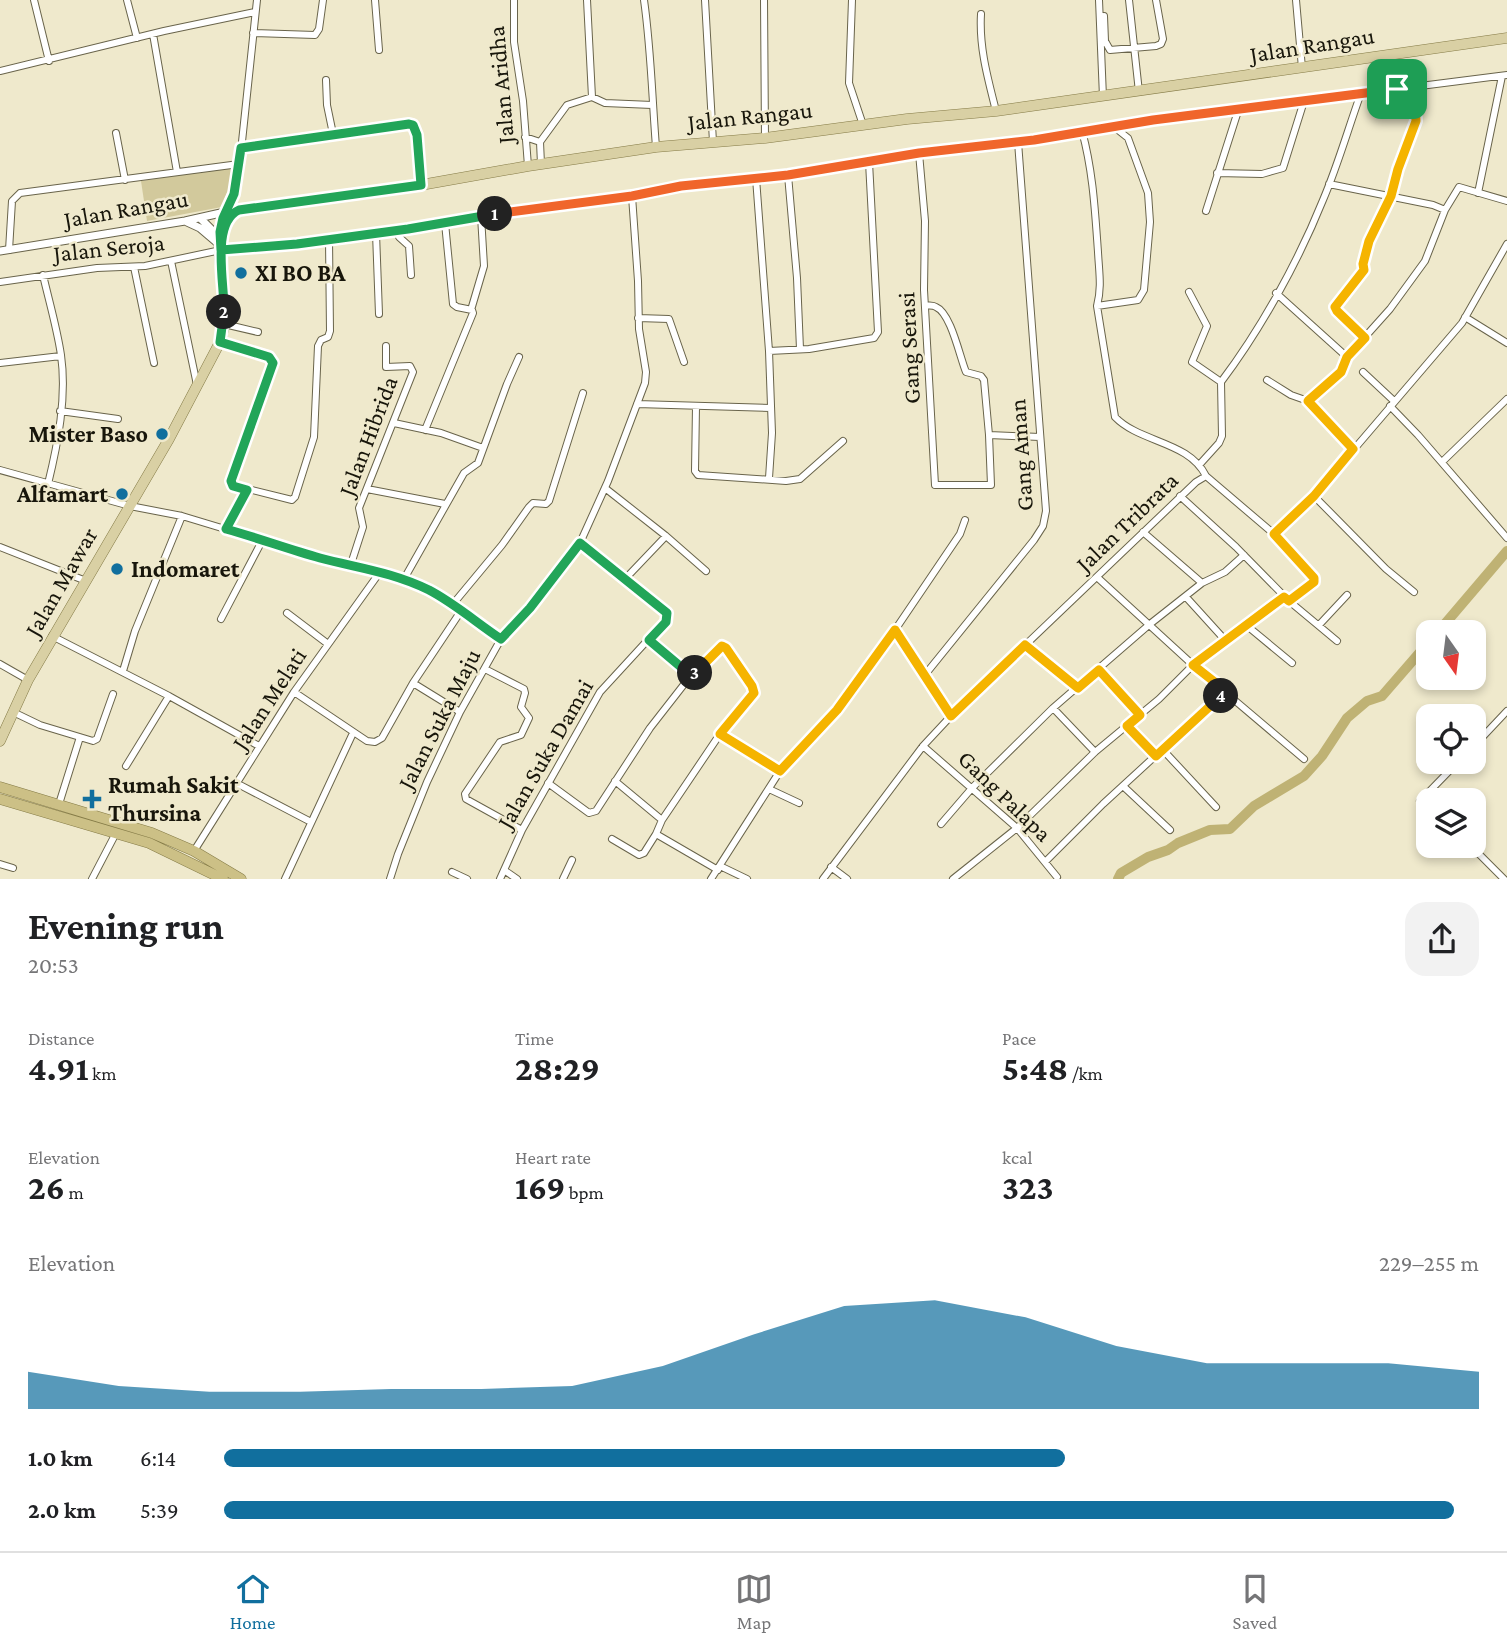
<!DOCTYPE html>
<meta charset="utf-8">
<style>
:root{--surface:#fff;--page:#f2f2f2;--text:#202124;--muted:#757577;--line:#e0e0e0;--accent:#116f9e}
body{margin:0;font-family:"Crimson Pro",serif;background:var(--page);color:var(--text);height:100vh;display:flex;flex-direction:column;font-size:26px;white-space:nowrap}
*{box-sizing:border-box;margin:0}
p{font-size:23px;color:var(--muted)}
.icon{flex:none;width:38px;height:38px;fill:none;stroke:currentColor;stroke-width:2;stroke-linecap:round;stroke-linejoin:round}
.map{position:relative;height:879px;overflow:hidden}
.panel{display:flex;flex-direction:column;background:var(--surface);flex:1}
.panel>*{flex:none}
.needle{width:46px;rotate:166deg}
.fabs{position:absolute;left:1416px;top:620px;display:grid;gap:14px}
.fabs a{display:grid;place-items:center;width:70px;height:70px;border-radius:14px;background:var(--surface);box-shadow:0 4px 10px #0003;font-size:35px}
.pin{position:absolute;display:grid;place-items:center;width:60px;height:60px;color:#fff;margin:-30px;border-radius:14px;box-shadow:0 4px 10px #0006}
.km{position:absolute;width:35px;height:35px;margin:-18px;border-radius:50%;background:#222;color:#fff;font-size:19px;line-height:35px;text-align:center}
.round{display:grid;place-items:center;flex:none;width:74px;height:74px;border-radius:21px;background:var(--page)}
.headline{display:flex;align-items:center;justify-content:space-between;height:119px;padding:0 28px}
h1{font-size:38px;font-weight:700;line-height:52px}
.stats{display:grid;grid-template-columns:repeat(3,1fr);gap:10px;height:119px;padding:7px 28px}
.stats div{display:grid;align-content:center}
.stats b{font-size:35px;font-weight:700}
.stats small{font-size:19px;font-weight:400}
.stats p{font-size:19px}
.chart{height:196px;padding:14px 28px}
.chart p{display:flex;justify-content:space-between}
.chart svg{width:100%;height:126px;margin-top:7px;fill:var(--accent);opacity:.7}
ul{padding:0 28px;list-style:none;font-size:23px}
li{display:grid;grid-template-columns:112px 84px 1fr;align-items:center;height:52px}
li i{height:18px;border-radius:9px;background:var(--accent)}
.tabs{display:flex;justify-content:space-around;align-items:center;height:98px;border-top:2px solid var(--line);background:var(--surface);font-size:19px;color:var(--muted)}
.tabs a{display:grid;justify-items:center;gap:4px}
.tabs .selected{color:var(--accent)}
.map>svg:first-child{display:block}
.green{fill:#d2c99c}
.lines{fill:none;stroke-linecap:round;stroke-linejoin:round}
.river{stroke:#bfb274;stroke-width:10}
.minor-casing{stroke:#69644b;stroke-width:8}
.tertiary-casing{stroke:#69644b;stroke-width:9}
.primary-casing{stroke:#857b47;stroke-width:11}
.trunk-casing{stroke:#857b47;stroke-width:11}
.minor{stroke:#fff;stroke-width:6}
.tertiary{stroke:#fff;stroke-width:7}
.primary{stroke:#d9d0a4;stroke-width:10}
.trunk{stroke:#ccc086;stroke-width:10}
.split-1-casing{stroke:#fff;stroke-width:14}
.split-2-casing{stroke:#fff;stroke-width:14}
.split-3-casing{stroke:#fff;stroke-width:14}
.split-4-casing{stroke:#fff;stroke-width:14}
.split-5-casing{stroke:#fff;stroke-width:14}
.split-1{stroke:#f0652b;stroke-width:9}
.split-2{stroke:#22a559;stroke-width:9}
.split-3{stroke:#22a559;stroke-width:9}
.split-4{stroke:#f5b400;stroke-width:9}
.split-5{stroke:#f5b400;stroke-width:9}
.poi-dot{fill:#116f9e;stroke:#efe9cc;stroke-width:2.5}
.labels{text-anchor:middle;stroke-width:5;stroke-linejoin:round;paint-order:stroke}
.street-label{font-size:24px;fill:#18160b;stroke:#efe9cc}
.poi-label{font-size:24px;font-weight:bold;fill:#18160b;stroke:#efe9cc;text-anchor:start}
</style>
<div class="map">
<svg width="1507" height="879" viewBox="0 0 1507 879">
<rect width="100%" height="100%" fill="#efe9cc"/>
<path class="green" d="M 236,167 L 222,207 L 147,221 L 141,181 Z"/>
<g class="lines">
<path class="river" d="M 1438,632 L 1507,551
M 1118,879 L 1121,873 L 1148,857 L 1168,850 L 1178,843 L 1210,830 L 1230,829 L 1254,806 L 1304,776 L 1322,756 L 1347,718 L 1367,701 L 1382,696 L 1428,643"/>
<defs>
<path id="minor" d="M 34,0 L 49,61
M 127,0 L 137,38
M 375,0 L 379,50
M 514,0 L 514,42 L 523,101 L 528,166
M 587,0 L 592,97 L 605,103 L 652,105
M 644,0 C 651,49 652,97 656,147
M 705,0 L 713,142
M 764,0 L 765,138
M 852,0 L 849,83 L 863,125
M 1099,0 L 1103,97
M 1129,0 L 1139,92
M 1296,0 L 1302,68
M 981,14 C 979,48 988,79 996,111
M 1104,16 L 1105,41 L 1110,50 L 1156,46 L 1161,44 L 1163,39 L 1156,0
M 253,33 L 315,35 L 319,29 L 323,0
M 153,34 L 177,172
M 0,71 L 164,31 L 255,12
M 1082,131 C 1093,171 1095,211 1098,252 C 1099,272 1102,287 1097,306 L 1115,417 C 1140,443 1189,441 1206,476
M 116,133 L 125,180
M 333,134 L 403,124 L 413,125 L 417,135 L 421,185
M 525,137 L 540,142 L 541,164
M 540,142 L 567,105 L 592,97
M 241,148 L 333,134 L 327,105 L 326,80
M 919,153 L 925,221 L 924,290 L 935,485 L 991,485 L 989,435 L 1040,437
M 1217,173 L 1262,174 L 1283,168 L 1304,101
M 788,175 L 797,278 L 800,349
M 756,178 L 769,351 L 809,349 L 874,338 L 878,332 L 869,162
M 1478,193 L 1502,76
M 1445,210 L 1459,187 L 1507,201
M 1206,211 L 1238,111
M 225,212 L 234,194 L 239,170 L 257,0
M 398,230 L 399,237 L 409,246 L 411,275
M 376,233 L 379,314
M 9,250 L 12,201 L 20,193 L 239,164
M 171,261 L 197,385
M 134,267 L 154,363
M 43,275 C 49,301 57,328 61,355 C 67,397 58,443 48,484
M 0,282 L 97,268 L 145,266 L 221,250 L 297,244 L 408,229 L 517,210 L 632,196 L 681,186 L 788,175 L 919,153 L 1034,140 L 1153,120 L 1507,75
M 1189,292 L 1207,326 L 1192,362 L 1221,382 L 1222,436 L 1219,443 L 1200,464
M 1276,293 L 1347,357
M 925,305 C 929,306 933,305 936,307 C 951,313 960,358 966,372 L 981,376 L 984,380 L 989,435
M 1097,306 L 1138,300 L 1144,290 L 1150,222 L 1148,193 L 1128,138 L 1113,126
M 471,310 L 484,266 L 481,216
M 1465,317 L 1507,343
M 638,318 L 669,319 L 684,362
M 224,324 L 258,332
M 1365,338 L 1337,311 L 1335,307 L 1364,270 L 1363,264 L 1369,241 L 1390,196 L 1415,121 L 1414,87
M 220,342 L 269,357 L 273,361 L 231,481 L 232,485 L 292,500 L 295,497 L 314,437 L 318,346 L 321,340 L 328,337 L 330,331 L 329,239
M 769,351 L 772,433 L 769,478
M 0,363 L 61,356
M 1363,372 L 1394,401
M 1267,380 L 1291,395 L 1308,401 L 1353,449
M 1221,382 C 1261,329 1298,262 1323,200 C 1338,165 1348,129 1361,93
M 1308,401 L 1341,372 L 1347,357 L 1390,309 L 1425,261 L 1445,210 L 1433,205 L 1329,184
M 637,404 L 771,408
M 696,406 L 695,471 L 698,475 L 786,481 L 800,479 L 843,441
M 1390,406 L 1418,435 L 1507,538
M 60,411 L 118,419
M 394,423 L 441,433 L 483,448
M 425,430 L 473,313 L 472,310 L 457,307 L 453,304 L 445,223
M 1442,462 L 1507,399
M 0,470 L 130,506 L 182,516 L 321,558 L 351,564 L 404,579 L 430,591 L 501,639
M 605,488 L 666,536 L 706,571
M 367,489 L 445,504
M 1180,496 L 1236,547 L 1289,601 L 1337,641
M 1314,496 L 1386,569 L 1414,592
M 226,529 L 247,490
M 1274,534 L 1314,580 L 1309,586 L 1289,601
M 0,547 L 86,581
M 351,564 L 363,527 L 359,508 L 413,372 L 410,366 L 386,367 L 386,346
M 1098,578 L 1193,665 L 1304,759
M 404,579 L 464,473 L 478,463 L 507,384 L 519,357
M 625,579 L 666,536
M 1202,583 L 1225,572 L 1244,555
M 1186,597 L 1225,640
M 453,604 L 502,545 L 529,507 L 533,503 L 546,504 L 549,501 L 583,393
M 287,613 L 328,644
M 221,619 L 263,539
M 1246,625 L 1292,663
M 1319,625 L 1347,595
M 895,630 L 924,676
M 52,636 L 169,696 L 259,746
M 1025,645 L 1078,688
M 0,664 L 28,680
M 485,669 L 524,689 L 525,693 L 521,707 L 529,718 L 521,735 L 500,742 L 465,794 L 466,799 L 522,830
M 1099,670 L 1140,715
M 123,671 L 135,631 L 182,516
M 689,678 L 716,649 L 724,646 L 754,691 L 752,696 L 720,734 L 662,820 L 656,834 L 718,870
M 413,683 L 460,712
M 294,692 L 367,741 L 375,742 L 382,738 L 413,683 L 461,611
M 1053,708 L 1095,752
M 13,712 L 40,725 L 93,741 L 97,739 L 113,694
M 951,716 L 924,676 L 1034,540 L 1043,526 L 1046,511 L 1018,142
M 1127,726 L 1156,756
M 720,734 L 780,771
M 923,746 L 1017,828 L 1057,877
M 1474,746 L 1507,711
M 1163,750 L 1216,807
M 126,766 L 169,696
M 615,781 L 662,820
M 548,783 L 589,813 L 596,811 L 650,728 L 689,678 L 682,667 L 649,640
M 238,784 L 311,822
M 1123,786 L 1170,830
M 769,789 L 799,803
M 1420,801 L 1459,761
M 59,804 L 80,737
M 941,824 L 972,788 L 1053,708 L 1150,624 L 1202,583 L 1143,532
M 612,839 L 639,855 L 644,853 L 656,834
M 1471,846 L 1504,879
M 194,851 L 294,692 L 380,572
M 1045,862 L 1103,804 L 1226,691
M 0,864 L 13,868
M 720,866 L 747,879
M 831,867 L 847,879
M 504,870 L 517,879
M 452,872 L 467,879
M 92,879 L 116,833
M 285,879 L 353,733
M 390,879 L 398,854 L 427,782 L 460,712 L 501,639 L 529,608 L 580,543 L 608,481 L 645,383 L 646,372 L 639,329 L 638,281 L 632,196
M 500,879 L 522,830 L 600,692 L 668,618 L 667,613 L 580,543
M 563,879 L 572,860
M 711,879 L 780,771 L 837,710 L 895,630 L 960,534 L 965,520
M 823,879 L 923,746 L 951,716 L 1196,482 L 1206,476 L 1274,534 L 1314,496 L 1462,323 L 1507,244
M 953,879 L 1017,828 L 1095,752 L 1159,699 L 1193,665 L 1285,597"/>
<path id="tertiary" d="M 200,218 L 221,239
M 187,222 L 200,228 L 220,245
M 0,251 L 185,221 L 225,212"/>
<path id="primary" d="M 0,741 L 28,680 L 169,439 L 220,342 C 235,300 208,252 225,212 L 421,185 L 528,166 L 656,147 L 765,138 L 907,119 L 996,111 L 1507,38"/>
<path id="trunk" d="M 0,787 L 152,833 L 194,851 L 241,879
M 0,799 L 149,843 L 223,879"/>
</defs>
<use href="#minor" class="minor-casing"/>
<use href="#tertiary" class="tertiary-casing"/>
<use href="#primary" class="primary-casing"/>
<use href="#trunk" class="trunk-casing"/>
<use href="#minor" class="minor"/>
<use href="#tertiary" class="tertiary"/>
<use href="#primary" class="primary"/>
<use href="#trunk" class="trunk"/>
</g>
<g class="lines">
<defs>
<path id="split-1" d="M 495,214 L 632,196 L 681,186 L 788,175 L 919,153 L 1034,140 L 1153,120 L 1397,89"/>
<path id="split-2" d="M 224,312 C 225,285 210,223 239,210 L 421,185 L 417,135 L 413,125 L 409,124 L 241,148 L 234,194 L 223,218 L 220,232 L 221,250 L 297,244 L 408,229 L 495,214"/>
<path id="split-3" d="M 224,312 L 220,342 L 269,357 L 273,363 L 231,481 L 233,486 L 247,490 L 226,529 C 258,538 288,549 320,558 C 358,568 392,572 429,590 C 454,603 477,623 501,639 L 530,608 L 580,543 L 667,613 L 666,622 L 649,640 L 681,667 L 689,678 L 695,673"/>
<path id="split-4" d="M 695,673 L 722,646 L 726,648 L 752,686 L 754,693 L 720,734 L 780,771 L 837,710 L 895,630 L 951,716 L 1025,645 L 1078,688 L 1099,670 L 1140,715 L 1127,726 L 1156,756 L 1221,696"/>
<path id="split-5" d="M 1221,696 L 1226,691 L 1193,665 L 1284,597 L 1289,601 L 1314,582 L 1314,578 L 1274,534 L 1314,496 L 1353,449 L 1308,401 L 1341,372 L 1347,357 L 1365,338 L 1337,311 L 1335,307 L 1364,270 L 1363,264 L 1369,241 L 1391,196 L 1398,169 L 1416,121 L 1414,87 L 1397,89"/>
</defs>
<use href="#split-1" class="split-1-casing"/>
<use href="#split-2" class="split-2-casing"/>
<use href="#split-3" class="split-3-casing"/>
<use href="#split-4" class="split-4-casing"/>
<use href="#split-5" class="split-5-casing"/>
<use href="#split-1" class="split-1"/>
<use href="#split-2" class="split-2"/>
<use href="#split-3" class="split-3"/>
<use href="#split-4" class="split-4"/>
<use href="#split-5" class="split-5"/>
</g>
<g class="poi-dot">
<circle cx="241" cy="273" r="7"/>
<circle cx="162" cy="434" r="7"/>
<circle cx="122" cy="494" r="7"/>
<circle cx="117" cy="569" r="7"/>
<path d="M88.5 788.5h7v7h7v7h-7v7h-7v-7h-7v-7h7z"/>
</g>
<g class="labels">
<g class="street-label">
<text transform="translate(1312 45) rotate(-9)" y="8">Jalan Rangau</text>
<text transform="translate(501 85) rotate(-95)" y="8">Jalan Aridha</text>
<text transform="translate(750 116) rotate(-6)" y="8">Jalan Rangau</text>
<text transform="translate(126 209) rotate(-10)" y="8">Jalan Rangau</text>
<text transform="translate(109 248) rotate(-6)" y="8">Jalan Seroja</text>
<text transform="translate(909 348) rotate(-93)" y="8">Gang Serasi</text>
<text transform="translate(368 436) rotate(-69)" y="8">Jalan Hibrida</text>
<text transform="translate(1021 455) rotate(-94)" y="8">Gang Aman</text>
<text transform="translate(1127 522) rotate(-44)" y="8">Jalan Tribrata</text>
<text transform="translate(61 582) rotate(-60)" y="8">Jalan Mawar</text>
<text transform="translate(269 699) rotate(-57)" y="8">Jalan Melati</text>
<text transform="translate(439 719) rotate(-63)" y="8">Jalan Suka Maju</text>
<text transform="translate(545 754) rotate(-60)" y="8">Jalan Suka Damai</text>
<text transform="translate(1005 796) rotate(44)" y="8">Gang Palapa</text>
</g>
<g class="poi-label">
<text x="255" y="281">XI BO BA</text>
<text x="148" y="442" text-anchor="end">Mister Baso</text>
<text x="108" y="502" text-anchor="end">Alfamart</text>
<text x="131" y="577">Indomaret</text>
<text x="108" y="793">Rumah Sakit<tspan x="108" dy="28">Thursina</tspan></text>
</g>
</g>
</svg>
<div class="fabs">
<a><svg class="needle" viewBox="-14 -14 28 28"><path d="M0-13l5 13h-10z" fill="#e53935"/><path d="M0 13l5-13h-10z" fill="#757577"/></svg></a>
<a><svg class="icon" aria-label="locate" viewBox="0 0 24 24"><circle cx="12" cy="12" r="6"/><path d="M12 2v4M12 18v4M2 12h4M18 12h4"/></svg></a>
<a><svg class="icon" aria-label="layers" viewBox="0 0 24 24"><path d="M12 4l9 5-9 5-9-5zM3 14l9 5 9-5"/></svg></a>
</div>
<div class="pin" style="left:1397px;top:89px;background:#1e9e55"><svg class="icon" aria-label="arrive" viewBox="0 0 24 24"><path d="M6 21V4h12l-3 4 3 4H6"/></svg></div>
<b class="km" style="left:495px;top:214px">1</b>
<b class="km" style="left:224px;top:312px">2</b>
<b class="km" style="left:695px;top:673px">3</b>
<b class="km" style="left:1221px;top:696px">4</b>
</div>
<section class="panel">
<div class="headline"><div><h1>Evening run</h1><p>20:53</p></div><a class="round"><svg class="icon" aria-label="share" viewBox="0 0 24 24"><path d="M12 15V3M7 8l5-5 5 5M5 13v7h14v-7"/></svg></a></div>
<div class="stats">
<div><p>Distance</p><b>4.91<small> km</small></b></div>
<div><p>Time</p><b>28:29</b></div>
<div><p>Pace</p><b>5:48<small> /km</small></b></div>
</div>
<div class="stats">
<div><p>Elevation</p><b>26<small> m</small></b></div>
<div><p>Heart rate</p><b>169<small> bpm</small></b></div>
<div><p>kcal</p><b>323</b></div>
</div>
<div class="chart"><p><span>Elevation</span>229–255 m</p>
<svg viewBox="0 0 160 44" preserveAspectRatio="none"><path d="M0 44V31L10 36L20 38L30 38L40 37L50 37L60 36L70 29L80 18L90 8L100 6L110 12L120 22L130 28L140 28L150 28L160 31V44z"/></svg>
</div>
<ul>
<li><b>1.0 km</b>6:14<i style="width:67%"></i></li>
<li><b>2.0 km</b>5:39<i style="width:98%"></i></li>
</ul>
</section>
<nav class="tabs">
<a class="selected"><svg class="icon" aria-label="home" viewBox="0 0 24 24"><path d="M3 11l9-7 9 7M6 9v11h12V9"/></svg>Home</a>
<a><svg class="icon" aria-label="map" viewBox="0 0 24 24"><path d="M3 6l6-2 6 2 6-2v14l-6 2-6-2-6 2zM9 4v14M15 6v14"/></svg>Map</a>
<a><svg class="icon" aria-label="saved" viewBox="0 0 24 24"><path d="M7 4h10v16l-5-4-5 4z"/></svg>Saved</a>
</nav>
